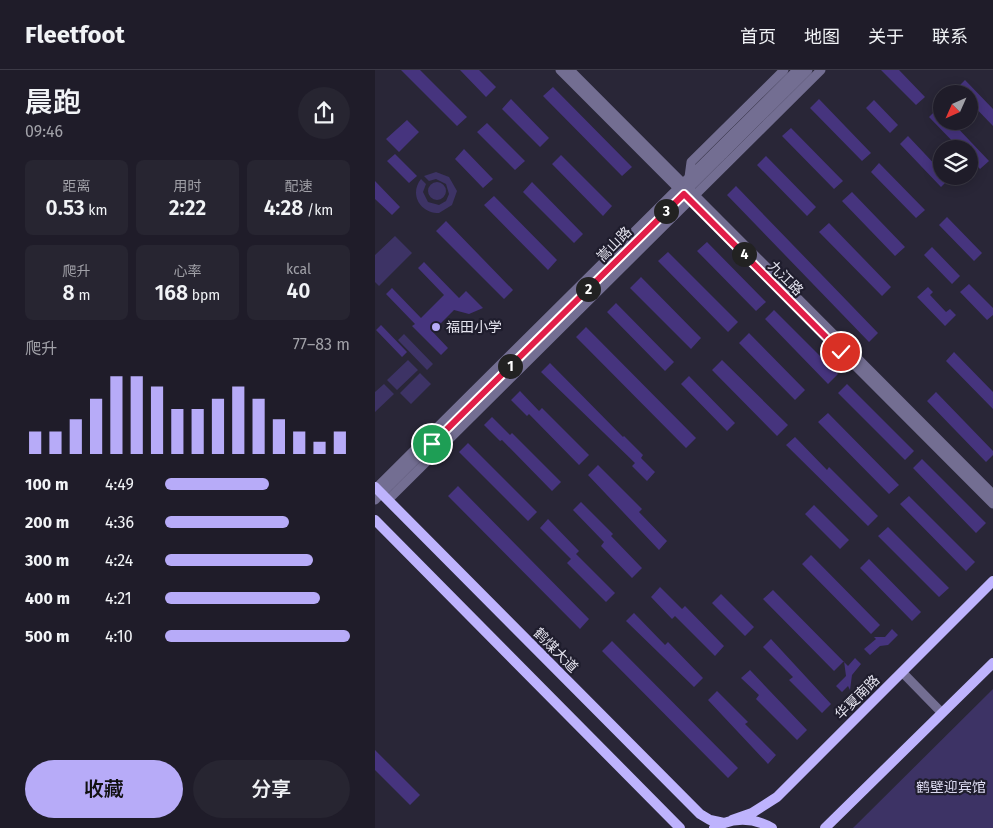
<!DOCTYPE html>
<html lang="zh">
<meta charset="utf-8">
<style>
:root{--surface:#1f1c29;--page:#272531;--text:#f1f3f6;--muted:#a1a1a8;--line:#3c3a46;--accent:#b7abf8}
body{margin:0;font-family:"Fira Sans","Noto Sans SC",sans-serif;background:var(--page);color:var(--text);height:100vh;display:flex;flex-direction:column;font-size:19px;white-space:nowrap}
*{box-sizing:border-box;margin:0}
p{font-size:16px;color:var(--muted)}
.icon{flex:none;width:28px;height:28px;fill:none;stroke:currentColor;stroke-width:2;stroke-linecap:round;stroke-linejoin:round}
.map{position:relative;flex:1;overflow:hidden}
.drawer{display:flex;flex-direction:column;background:var(--surface);width:375px}
.drawer>*{flex:none}
.needle{width:32px;rotate:225deg}
.controls{position:absolute;left:558px;top:15px;display:grid;gap:10px}
.controls a{display:grid;place-items:center;width:45px;height:45px;border-radius:50%;background:var(--surface);box-shadow:0 2px 12px #0003,0 0 0 1px var(--line);font-size:25px}
.pin{position:absolute;display:grid;place-items:center;width:42px;height:42px;color:#fff;margin:-21px;border:2px solid #fff;border-radius:50%;box-shadow:0 1px 5px #0007}
.km{position:absolute;width:25px;height:25px;margin:-12px;border-radius:50%;background:#222;color:#fff;font-size:14px;line-height:25px;text-align:center}
.round{display:grid;place-items:center;flex:none;width:52px;height:52px;border-radius:26px;background:var(--page)}
.summary{display:flex;align-items:center;justify-content:space-between;height:85px;padding:0 25px}
h1{font-size:28px;font-weight:600;line-height:38px}
.figures{display:grid;grid-template-columns:repeat(3,1fr);gap:8px;height:85px;padding:5px 25px}
.figures div{display:grid;align-content:center;border-radius:8px;background:var(--page);text-align:center}
.figures b{font-size:21px;font-weight:600}
.figures small{font-size:14px;font-weight:400}
.figures p{font-size:14px}
.chart{height:140px;padding:10px 25px}
.chart p{display:flex;justify-content:space-between}
.chart svg{width:100%;height:90px;margin-top:5px;stroke:var(--accent);stroke-width:6}
.button{display:flex;gap:10px;margin-top:auto;padding:10px 25px}
.button a{flex:1;height:58px;border-radius:30px;background:var(--accent);color:#111;font-size:20px;font-weight:600;line-height:58px;text-align:center}
.button a+a{background:var(--page);color:var(--text)}
ul{padding:0 25px;list-style:none;font-size:16px}
li{display:grid;grid-template-columns:80px 60px 1fr;align-items:center;height:38px}
li i{height:12px;border-radius:6px;background:var(--accent)}
header{display:flex;align-items:center;gap:30px;box-sizing:border-box;height:70px;padding:0 25px;background:var(--surface);border-bottom:1px solid var(--line)}
header strong{font-size:24px}
nav{display:flex;gap:28px;margin-inline-start:auto;font-size:18px}
main{display:flex;flex:1;min-height:0}
.map>svg:first-child{display:block}
.green{fill:#3d3365}
.building{fill:#46347e}
.lines{fill:none;stroke-linecap:round;stroke-linejoin:round}
.minor{stroke:#736e92;stroke-width:9}
.major{stroke:#beb3fd;stroke-width:10}
.route-casing{stroke:#fff;stroke-width:10}
.route{stroke:#e11d48;stroke-width:6}
.poi-dot{fill:#b7abf8;stroke:#1f1d2d;stroke-width:2}
.labels{text-anchor:middle;stroke-width:4.5;stroke-linejoin:round;paint-order:stroke}
.street-label{font-size:14px;fill:#e5e4ef;stroke:#1f1d2d}
.poi-label{font-size:14px;fill:#e5e4ef;stroke:#1f1d2d;text-anchor:start}
.park-label{font-size:14px;fill:#dcdaf0;stroke:#1f1d2d}
</style>
<header>
<strong>Fleetfoot</strong>
<nav><a>首页</a><a>地图</a><a>关于</a><a>联系</a></nav>
</header>
<main>
<section class="drawer">
<div class="summary"><div><h1>晨跑</h1><p>09:46</p></div><a class="round"><svg class="icon" aria-label="share" viewBox="0 0 24 24"><path d="M12 15V3M7 8l5-5 5 5M5 13v7h14v-7"/></svg></a></div>
<div class="figures">
<div><p>距离</p><b>0.53<small> km</small></b></div>
<div><p>用时</p><b>2:22</b></div>
<div><p>配速</p><b>4:28<small> /km</small></b></div>
</div>
<div class="figures">
<div><p>爬升</p><b>8<small> m</small></b></div>
<div><p>心率</p><b>168<small> bpm</small></b></div>
<div><p>kcal</p><b>40</b></div>
</div>
<div class="chart"><p><span>爬升</span>77–83 m</p>
<svg viewBox="0 0 160 44" preserveAspectRatio="none"><path d="M5 44V33M15 44V33M25 44V27M35 44V17M45 44V6M55 44V6M65 44V11M75 44V22M85 44V22M95 44V17M105 44V11M115 44V17M125 44V27M135 44V33M145 44V38M155 44V33"/></svg>
</div>
<ul>
<li><b>100 m</b>4:49<i style="width:56%"></i></li>
<li><b>200 m</b>4:36<i style="width:67%"></i></li>
<li><b>300 m</b>4:24<i style="width:80%"></i></li>
<li><b>400 m</b>4:21<i style="width:84%"></i></li>
<li><b>500 m</b>4:10<i style="width:100%"></i></li>
</ul>
<div class="button"><a>收藏</a><a>分享</a></div>
</section>
<div class="map">
<svg width="618" height="758" viewBox="0 0 618 758">
<rect width="100%" height="100%" fill="#292637"/>
<path class="green" d="M 61,102 L 74,107 L 82,121 L 77,135 L 64,143 C 45,143 34,124 46,109 L 51,114 L 48,122 L 53,132 L 64,135 L 71,131 L 74,124 L 71,114 L 61,109 L 54,111 L 49,106 Z
M53 121a9 9 0 1 1 18 0a9 9 0 1 1-18 0Z
M 20,166 L 37,183 L 4,216 L 0,212 L 0,185 Z
M 29,264 L 58,294 L 52,300 L 23,270 Z
M 33,290 L 43,300 L 22,320 L 12,310 Z
M 45,303 L 56,314 L 36,334 L 25,323 Z
M 9,314 L 19,324 L 0,342 L 0,322 Z
M 618,619 L 618,758 L 478,758 Z"/>
<path class="building" d="M 26,0 L 45,0 L 92,47 L 82,56 Z
M 85,0 L 104,0 L 121,17 L 111,27 Z
M 506,0 L 524,0 L 550,27 L 541,35 Z
M 590,10 L 618,39 L 618,56 L 594,31 L 594,24 L 586,24 L 581,19 Z
M 178,17 L 257,97 L 247,106 L 168,26 Z
M 136,29 L 174,68 L 165,77 L 127,39 Z
M 444,29 L 496,83 L 487,91 L 435,38 Z
M 499,30 L 523,55 L 515,63 L 491,38 Z
M 563,38 L 566,42 L 566,51 L 576,51 L 614,91 L 605,99 L 594,87 L 594,79 L 585,79 L 554,47 Z
M 32,50 L 44,62 L 24,82 L 11,69 Z
M 112,53 L 150,91 L 140,100 L 102,62 Z
M 416,58 L 468,111 L 459,119 L 407,66 Z
M 533,66 L 566,101 L 566,106 L 571,106 L 574,109 L 566,117 L 525,74 Z
M 89,79 L 118,109 L 108,118 L 80,89 Z
M 20,84 L 42,106 L 34,113 L 12,91 Z
M 186,85 L 237,136 L 228,146 L 177,94 Z
M 391,86 L 441,137 L 432,146 L 382,95 Z
M 504,93 L 550,140 L 541,148 L 496,102 Z
M 0,111 L 25,137 L 17,145 L 0,129 Z
M 157,112 L 208,164 L 199,173 L 148,122 Z
M 361,116 L 503,263 L 494,272 L 352,125 Z
M 477,122 L 530,177 L 520,186 L 467,131 Z
M 119,126 L 182,190 L 173,200 L 109,135 Z
M 572,147 L 607,183 L 599,191 L 564,155 Z
M 71,151 L 138,220 L 129,229 L 61,161 Z
M 454,153 L 516,217 L 507,226 L 444,162 Z
M 332,172 L 391,232 L 381,241 L 322,181 Z
M 557,177 L 585,206 L 577,214 L 549,185 Z
M 293,182 L 363,252 L 353,262 L 283,191 Z
M 49,192 L 84,228 L 91,221 L 108,238 L 94,244 L 79,240 L 65,254 L 63,252 L 55,259 L 73,278 L 66,285 L 37,256 L 40,254 L 11,224 L 17,218 L 46,248 L 69,225 L 43,198 Z
M 266,207 L 326,268 L 316,279 L 255,218 Z
M 594,214 L 618,238 L 618,245 L 612,250 L 585,222 Z
M 553,217 L 558,222 L 555,225 L 571,242 L 575,239 L 581,245 L 570,256 L 542,227 Z
M 241,233 L 299,292 L 290,301 L 232,242 Z
M 399,240 L 463,304 L 453,314 L 390,249 Z
M 6,255 L 32,282 L 27,287 L 1,260 Z
M 211,257 L 321,368 L 311,378 L 201,267 Z
M 374,263 L 430,320 L 420,330 L 364,273 Z
M 579,282 L 618,322 L 618,339 L 571,291 Z
M 347,290 L 413,355 L 402,366 L 337,300 Z
M 175,293 L 248,367 L 249,366 L 268,385 L 266,388 L 280,402 L 272,411 L 257,396 L 260,393 L 166,302 Z
M 314,306 L 360,353 L 352,361 L 306,314 Z
M 472,314 L 539,381 L 530,390 L 463,323 Z
M 145,321 L 164,341 L 167,338 L 214,385 L 204,395 L 154,344 L 152,346 L 136,330 Z
M 561,322 L 618,381 L 618,385 L 611,392 L 552,331 Z
M 453,343 L 524,415 L 514,424 L 443,352 Z
M 117,347 L 135,365 L 137,363 L 186,412 L 177,421 L 127,370 L 125,371 L 109,355 Z
M 420,367 L 452,400 L 454,397 L 503,446 L 493,456 L 411,375 Z
M 93,373 L 162,442 L 153,451 L 84,382 Z
M 547,389 L 611,453 L 601,463 L 538,398 Z
M 223,395 L 267,439 L 264,442 L 292,471 L 284,480 L 213,405 Z
M 83,416 L 214,549 L 205,559 L 73,426 Z
M 534,426 L 600,492 L 591,501 L 525,434 Z
M 206,432 L 238,464 L 236,466 L 267,498 L 257,508 L 226,476 L 229,472 L 198,440 Z
M 439,435 L 474,470 L 465,479 L 430,444 Z
M 173,449 L 204,481 L 201,484 L 240,523 L 231,532 L 192,493 L 196,489 L 165,458 Z
M 513,457 L 574,518 L 564,527 L 503,466 Z
M 436,485 L 505,555 L 496,564 L 427,494 Z
M 494,489 L 546,542 L 537,551 L 485,498 Z
M 285,517 L 307,539 L 310,536 L 349,576 L 340,586 L 300,546 L 297,549 L 276,527 Z
M 398,520 L 473,596 L 480,588 L 486,594 L 477,605 L 475,620 L 473,616 L 467,622 L 461,616 L 471,606 L 469,591 L 459,601 L 388,529 Z
M 346,524 L 379,557 L 370,566 L 337,533 Z
M 259,543 L 290,575 L 293,572 L 328,608 L 319,617 L 251,551 Z
M 517,559 L 523,565 L 513,575 L 505,576 L 495,585 L 489,579 L 501,569 L 499,567 L 510,567 Z
M 396,569 L 456,634 L 447,643 L 414,610 L 418,607 L 388,577 Z
M 237,571 L 363,698 L 353,708 L 227,581 Z
M 375,600 L 432,660 L 422,670 L 381,629 L 384,625 L 366,608 Z
M 342,621 L 373,652 L 370,654 L 401,685 L 393,694 L 333,630 Z
M 0,680 L 45,725 L 35,735 L 0,700 Z"/>
<g class="lines">
<path class="minor" d="M 185,0 L 618,434
M 195,0 L 618,424
M 314,107 L 316,92 L 409,0
M 0,419 L 422,0
M 0,430 L 433,0
M 13,430 L 446,0
M 527,602 L 567,643"/>
<path class="major" d="M 0,417 L 325,744 L 335,750 L 349,753
M 0,450 L 305,758
M 357,750 L 377,743 L 402,727 L 618,511
M 339,758 C 357,747 378,747 397,758
M 450,758 L 618,593"/>
</g>
<g class="lines">
<defs>
<path id="route" d="M 57,374 L 309,124 L 466,282"/>
</defs>
<use href="#route" class="route-casing"/>
<use href="#route" class="route"/>
</g>
<circle class="poi-dot" cx="61" cy="257" r="5"/>
<g class="labels">
<g class="street-label">
<text transform="translate(239 174) rotate(-45)" y="5">嵩山路</text>
<text transform="translate(411 208) rotate(45)" y="5">九江路</text>
<text transform="translate(181 580) rotate(45)" y="5">鹤煤大道</text>
<text transform="translate(482 627) rotate(-45)" y="5">华夏南路</text>
</g>
<g class="poi-label">
<text x="71" y="262">福田小学</text>
</g>
<g class="park-label">
<text x="576" y="722">鹤壁迎宾馆</text>
</g>
</g>
</svg>
<div class="controls">
<a><svg class="needle" viewBox="-14 -14 28 28"><path d="M0-13l5 13h-10z" fill="#e53935"/><path d="M0 13l5-13h-10z" fill="#a1a1a8"/></svg></a>
<a><svg class="icon" aria-label="layers" viewBox="0 0 24 24"><path d="M12 4l9 5-9 5-9-5zM3 14l9 5 9-5"/></svg></a>
</div>
<div class="pin" style="left:57px;top:374px;background:#1e9e55"><svg class="icon" aria-label="arrive" viewBox="0 0 24 24"><path d="M6 21V4h12l-3 4 3 4H6"/></svg></div>
<div class="pin" style="left:466px;top:282px;background:#d93025"><svg class="icon" aria-label="check" viewBox="0 0 24 24"><path d="M5 12l5 5 9-10"/></svg></div>
<b class="km" style="left:135px;top:296px">1</b>
<b class="km" style="left:213px;top:219px">2</b>
<b class="km" style="left:291px;top:141px">3</b>
<b class="km" style="left:369px;top:184px">4</b>
</div>
</main>
